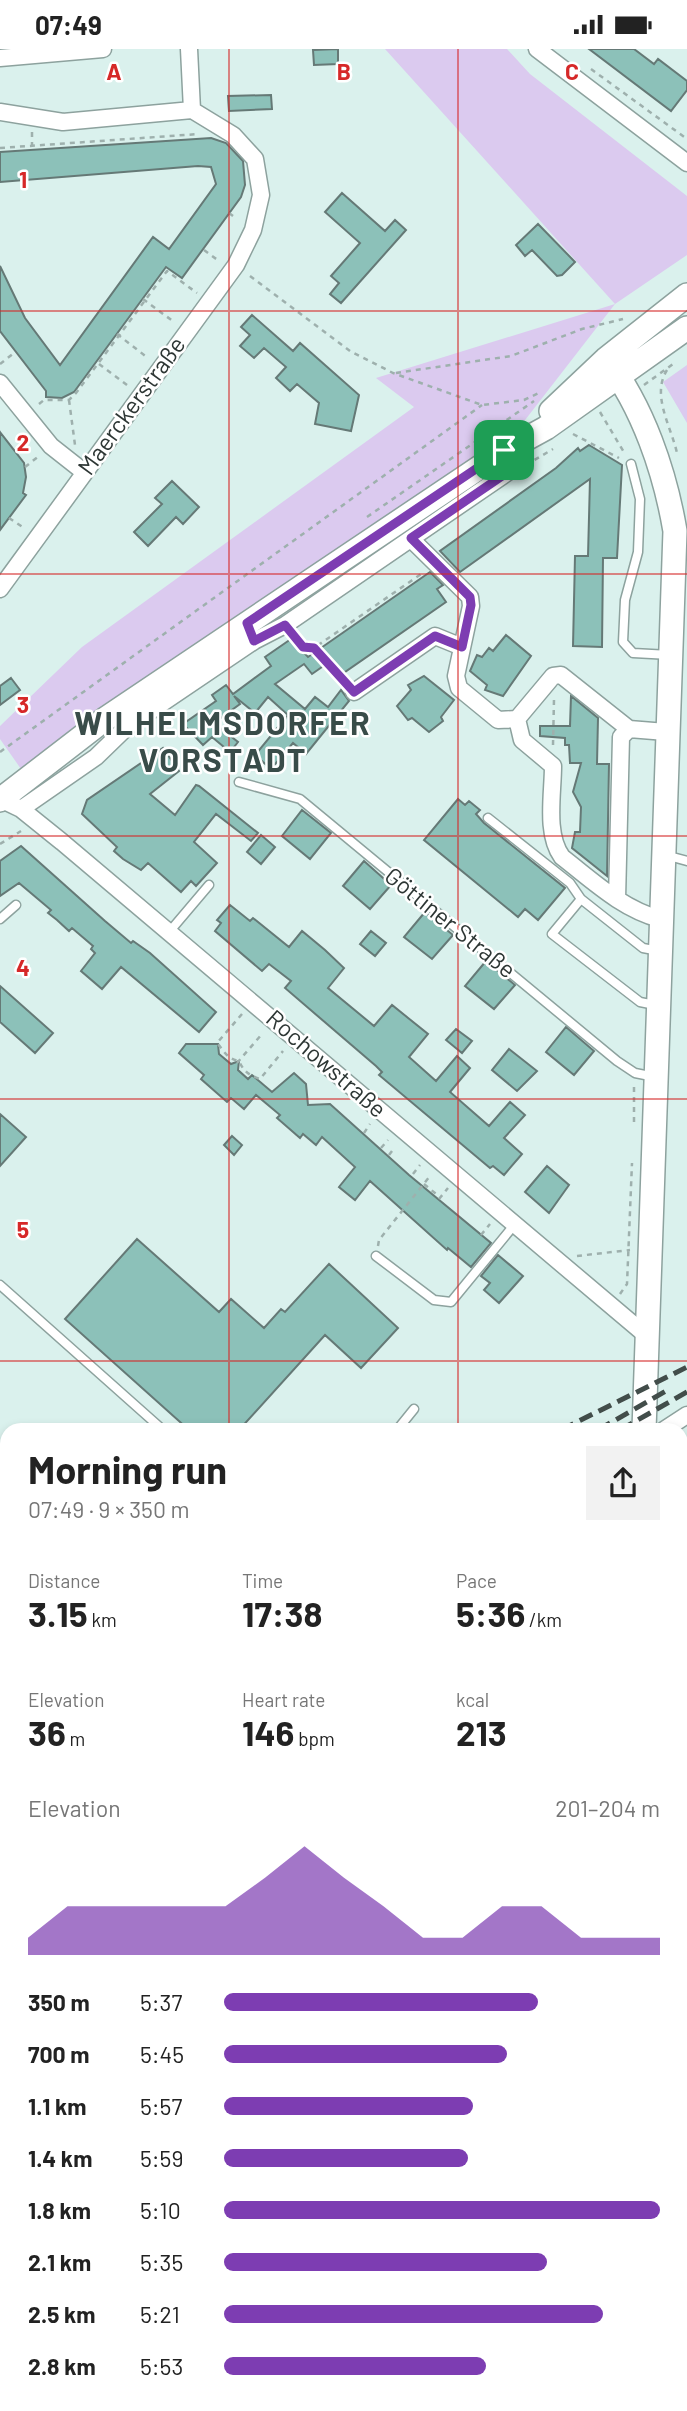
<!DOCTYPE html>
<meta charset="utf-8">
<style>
:root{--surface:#fff;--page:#f2f2f2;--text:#222;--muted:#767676;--accent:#7d3db2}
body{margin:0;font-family:Barlow,sans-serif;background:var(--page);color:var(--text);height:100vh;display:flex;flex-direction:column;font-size:26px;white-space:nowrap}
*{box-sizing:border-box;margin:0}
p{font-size:23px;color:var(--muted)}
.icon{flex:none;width:38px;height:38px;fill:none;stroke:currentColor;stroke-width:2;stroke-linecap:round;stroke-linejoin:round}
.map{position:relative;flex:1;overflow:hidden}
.sheet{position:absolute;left:0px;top:1374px;width:688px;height:989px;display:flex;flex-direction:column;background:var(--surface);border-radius:21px 21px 0 0;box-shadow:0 4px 10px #0003}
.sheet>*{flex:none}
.pin{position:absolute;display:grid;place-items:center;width:60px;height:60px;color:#fff;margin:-30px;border-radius:14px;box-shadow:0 4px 10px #0006}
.round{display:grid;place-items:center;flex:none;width:74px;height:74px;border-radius:0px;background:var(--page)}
.overview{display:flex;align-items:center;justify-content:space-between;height:119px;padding:0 28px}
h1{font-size:38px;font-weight:700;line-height:52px}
.figures{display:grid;grid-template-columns:repeat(3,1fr);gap:10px;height:119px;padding:7px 28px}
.figures div{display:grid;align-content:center}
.figures b{font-size:35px;font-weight:700}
.figures small{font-size:19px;font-weight:400}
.figures p{font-size:19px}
.chart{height:196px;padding:14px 28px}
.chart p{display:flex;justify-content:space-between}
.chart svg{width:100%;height:126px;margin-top:7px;fill:var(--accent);opacity:.7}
ul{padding:0 28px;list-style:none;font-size:23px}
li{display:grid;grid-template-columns:112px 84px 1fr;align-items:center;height:52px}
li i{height:18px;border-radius:9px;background:var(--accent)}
.status{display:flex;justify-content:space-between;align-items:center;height:49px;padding:0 35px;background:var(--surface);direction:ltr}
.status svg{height:19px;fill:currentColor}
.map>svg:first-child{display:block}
.green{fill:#dbcaef}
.building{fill:#8cc1b9;stroke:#657976;stroke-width:2}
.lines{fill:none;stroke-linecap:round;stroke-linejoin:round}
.lane-casing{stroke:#8da29e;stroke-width:11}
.street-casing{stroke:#8da29e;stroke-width:19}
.secondary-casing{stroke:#8da29e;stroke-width:26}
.path{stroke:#9eb0ad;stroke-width:2.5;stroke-dasharray:5 5;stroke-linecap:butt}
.lane{stroke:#fff;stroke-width:8}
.street{stroke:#fff;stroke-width:16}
.secondary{stroke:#fff;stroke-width:23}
.rail{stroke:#424d4a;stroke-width:5;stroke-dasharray:14 7;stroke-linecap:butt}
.route-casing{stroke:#fff;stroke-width:14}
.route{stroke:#7d3db2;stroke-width:9}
.grid{fill:none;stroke:#d62828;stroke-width:2;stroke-opacity:0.55}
.labels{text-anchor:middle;stroke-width:5;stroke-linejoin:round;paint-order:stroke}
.street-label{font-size:24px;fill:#2d3634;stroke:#fff}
.district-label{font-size:32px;font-weight:bold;letter-spacing:2px;fill:#394c49;stroke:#fff}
.grid-label{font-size:23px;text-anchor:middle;font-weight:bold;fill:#d62828;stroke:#fff;stroke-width:5;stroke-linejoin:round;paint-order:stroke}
</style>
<div class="status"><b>07:49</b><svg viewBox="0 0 49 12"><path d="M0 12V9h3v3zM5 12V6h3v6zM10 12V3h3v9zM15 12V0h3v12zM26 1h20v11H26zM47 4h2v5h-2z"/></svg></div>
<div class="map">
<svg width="687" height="2362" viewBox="0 0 687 2362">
<rect width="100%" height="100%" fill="#daf1ed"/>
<path class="green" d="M 385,0 L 507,0 L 530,25 L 687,147 L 687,206 L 615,255 L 522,375 L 139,633 L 21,720 L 0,690 L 0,677 L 82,598 L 414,358 L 376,329 L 615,255 Z
M 687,316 L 687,374 L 663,333 Z
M 0,1590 L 7,1591 L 7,1713 L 0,1717 Z"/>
<path class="building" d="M 338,0 L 338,15 L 314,16 L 313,1 Z
M 589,0 L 634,0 L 654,15 L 658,10 L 687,32 L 687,41 L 671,62 Z
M 271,46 L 272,60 L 229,62 L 228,47 Z
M 211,89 L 226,94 L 243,112 L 245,136 L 241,148 L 182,229 L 166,218 L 74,343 L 62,349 L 46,348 L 46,342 L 0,282 L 0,217 L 25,269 L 60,316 L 153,188 L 169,200 L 216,135 L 211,118 L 198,117 L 0,133 L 0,103 Z
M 342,144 L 385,182 L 395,171 L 406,181 L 341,254 L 330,245 L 339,234 L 331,227 L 360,194 L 325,163 Z
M 538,175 L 575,213 L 562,226 L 557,227 L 532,201 L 525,207 L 516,196 Z
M 252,266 L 293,302 L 300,294 L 359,346 L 351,382 L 315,375 L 319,354 L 297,335 L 290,342 L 276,329 L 286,318 L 264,299 L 254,309 L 240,297 L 250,286 L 241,278 Z
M 0,383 L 24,414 L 26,428 L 23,444 L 26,446 L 0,481 Z
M 589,396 L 622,416 L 617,509 L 603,509 L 602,598 L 573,597 L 575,507 L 588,507 L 590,430 L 460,523 L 440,502 L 556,419 L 578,399 L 580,402 Z
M 172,432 L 199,458 L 183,475 L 176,468 L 148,497 L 134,483 L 162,455 L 155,449 Z
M 430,523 L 443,536 L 437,540 L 446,553 L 342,625 L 332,611 L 312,625 L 304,615 L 275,635 L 305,660 L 315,648 L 328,658 L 341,641 L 349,652 L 306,705 L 293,694 L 271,720 L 255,706 L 288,666 L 268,648 L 255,664 L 234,647 L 240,655 L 214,674 L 238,693 L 230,703 L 212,688 L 203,696 L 183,675 L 216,652 L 212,646 L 226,636 L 233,645 L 271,617 L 265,608 L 291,590 L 308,608 Z
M 506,586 L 531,607 L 503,647 L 485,641 L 487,636 L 470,622 L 477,606 L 482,608 L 489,599 L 493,602 Z
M 424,627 L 454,651 L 441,668 L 443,672 L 429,683 L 412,669 L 408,671 L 397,657 L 411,641 L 408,636 Z
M 11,629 L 20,641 L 0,656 L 0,637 Z
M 571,647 L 598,669 L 597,715 L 609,715 L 607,827 L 572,799 L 575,783 L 580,783 L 581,758 L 573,743 L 581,714 L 570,714 L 569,696 L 565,696 L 565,689 L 540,687 L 540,677 L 570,677 Z
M 163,699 L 179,722 L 150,745 L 175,766 L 196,736 L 199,737 L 258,784 L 251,792 L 216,765 L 194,793 L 217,814 L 196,837 L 191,832 L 181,843 L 148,814 L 141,821 L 123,810 L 114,802 L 117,798 L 82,765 L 87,751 Z
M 458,750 L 465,756 L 469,752 L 480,761 L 476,765 L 484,774 L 565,839 L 538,871 L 525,860 L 518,868 L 424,791 Z
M 302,761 L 331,784 L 310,810 L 282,787 Z
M 261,786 L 275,798 L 261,815 L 247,803 Z
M 21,797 L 105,872 L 131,894 L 133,892 L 150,904 L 216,963 L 199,983 L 121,918 L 102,940 L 81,922 L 95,904 L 91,900 L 93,897 L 72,879 L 69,882 L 57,871 L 48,864 L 51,861 L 19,834 L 0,847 L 0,812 Z
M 364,812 L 391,836 L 370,860 L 343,837 Z
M 230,856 L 250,872 L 253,869 L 289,898 L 302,882 L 325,901 L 344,919 L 328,939 L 374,977 L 392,956 L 428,985 L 409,1008 L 436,1032 L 457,1007 L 470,1019 L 450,1043 L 489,1077 L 510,1053 L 525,1066 L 504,1089 L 522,1105 L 504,1126 L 493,1117 L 490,1119 L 379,1026 L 382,1023 L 376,1017 L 285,939 L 291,932 L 269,915 L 262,922 L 215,882 L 221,874 L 217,871 Z
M 425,863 L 453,886 L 432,910 L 404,888 Z
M 371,882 L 386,894 L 375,907 L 360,895 Z
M 486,912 L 515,936 L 494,960 L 465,937 Z
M 0,937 L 53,984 L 35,1004 L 0,973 Z
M 566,978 L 594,1002 L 574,1026 L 546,1003 Z
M 456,980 L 472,992 L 462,1004 L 446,991 Z
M 186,995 L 218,995 L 219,1005 L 231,1015 L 239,1012 L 238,1021 L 248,1030 L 252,1026 L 272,1043 L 294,1024 L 306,1035 L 308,1056 L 330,1055 L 409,1126 L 491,1194 L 471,1218 L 448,1199 L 447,1201 L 370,1132 L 355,1151 L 339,1138 L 355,1118 L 322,1088 L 316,1096 L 303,1085 L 300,1089 L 277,1069 L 280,1066 L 256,1046 L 244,1060 L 231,1049 L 227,1053 L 201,1030 L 204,1026 L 179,1004 Z
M 509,1000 L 537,1022 L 517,1042 L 492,1021 Z
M 0,1065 L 26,1088 L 0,1117 Z
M 232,1087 L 242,1096 L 234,1106 L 224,1096 Z
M 547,1117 L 569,1136 L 549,1164 L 525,1143 Z
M 137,1190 L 219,1263 L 231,1250 L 264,1279 L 281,1260 L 285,1263 L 329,1215 L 398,1279 L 361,1319 L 325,1286 L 239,1381 L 189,1381 L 65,1270 Z
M 498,1206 L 523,1227 L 499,1254 L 484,1241 L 490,1234 L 481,1227 Z"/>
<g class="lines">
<defs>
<path id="lane" d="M 631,415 L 640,450 L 638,503 L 625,551 L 623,593 L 633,604 L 670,606
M 239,733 L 300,750 L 617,1012 L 635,1024 L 655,1028
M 488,769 L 570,834 L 581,850
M 665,806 L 687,812
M 0,870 L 16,856
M 170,882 L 209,836
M 655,956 L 640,953 L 552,885 L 581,850 L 643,899 L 659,902
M 376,1207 L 434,1251 L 451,1253 L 515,1175
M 0,1236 L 163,1381
M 397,1381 L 414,1360
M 0,1763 L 7,1759"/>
<path id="street" d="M 189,0 L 192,61
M 537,0 L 687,114
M 0,9 L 103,0
M 0,63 L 63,73 L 192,61 L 233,86 L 255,110 L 261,146 L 253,181 L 236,216 L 0,540
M 0,334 L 51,397 L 84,423
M 411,490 L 470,548 L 471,557 L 456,627 L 459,639 L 498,671 L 517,670 L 522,691 L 553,717 C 553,745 545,785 562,808 C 593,832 622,860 660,870
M 354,643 L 435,587 L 462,598
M 517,670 L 553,627 L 561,626 L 629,680 L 666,683
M 0,750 L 21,760 L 62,793 L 647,1287
M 21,760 L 96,708 L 128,677 L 254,592 L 285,576 L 511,421 L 504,402
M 617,850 L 621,688 L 629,680
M 664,1381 L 687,1366
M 135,2362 L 136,2356"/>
<path id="secondary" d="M 606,310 C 643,358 665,423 675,482 L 644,1381
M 551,362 L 606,310 L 687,246
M 0,751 L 105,670 L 504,402 L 546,379 L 687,279
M 609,2362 L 610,2356"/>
</defs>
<use href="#lane" class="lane-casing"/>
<use href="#street" class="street-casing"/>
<use href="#secondary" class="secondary-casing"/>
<path class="path" d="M 591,20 L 687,90
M 32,83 L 32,101
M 0,99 L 199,85
M 229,164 L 237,170
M 204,201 L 219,212
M 250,227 L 350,302 L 393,324 L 482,356 L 524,351 L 541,343
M 143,250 L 174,273
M 117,285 L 148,309
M 0,315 L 14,304
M 99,315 L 127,336
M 667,321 C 651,346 671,377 677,404
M 396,324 L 511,307 L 582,280 L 623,270
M 644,336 L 673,315
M 69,351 L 75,396
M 39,355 L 44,351 L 69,351 L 76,344 L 167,222 L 197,244
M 600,363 L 625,405
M 573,385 L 619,409
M 526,416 L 553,400
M 25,418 L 39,407
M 367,468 L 534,352
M 9,469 L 24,479
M 295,588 L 303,598 L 314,599
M 345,632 L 323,612 L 314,599 L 424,523
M 553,696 L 554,650
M 0,703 L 482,356
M 0,795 L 21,782
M 242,965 L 217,994 C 225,1003 226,1009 239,1012 C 244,1023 249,1026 260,1030 L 283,1002
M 237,1014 L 262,985
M 634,1073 L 634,1037
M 364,1084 L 370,1075
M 381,1099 L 388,1091
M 389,1106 L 395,1098
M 413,1125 L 420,1116
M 424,1135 L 441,1149
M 439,1150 L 448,1139
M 481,1186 L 490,1175
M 378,1197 L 379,1191 L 430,1127
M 577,1207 L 630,1201
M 620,1245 L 627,1235 L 632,1114
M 0,1643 L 5,1643"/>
<use href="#lane" class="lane"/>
<use href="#street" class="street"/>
<use href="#secondary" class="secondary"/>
<path class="rail" d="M 561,1381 L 687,1318
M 598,1381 L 666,1342
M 620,1381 L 687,1343
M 0,1402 L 7,1404
M 0,1739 L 7,1735"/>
</g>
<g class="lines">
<defs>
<path id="route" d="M 504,401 L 511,421 L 411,489 L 470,548 L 471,556 L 462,598 L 435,587 L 354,643 L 314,599 L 303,598 L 285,576 L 254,592 L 247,574 Z"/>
</defs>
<use href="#route" class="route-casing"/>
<use href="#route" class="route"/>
</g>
<path class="grid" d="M 229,0 L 229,1381M 458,0 L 458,1381M 0,262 L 687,262M 0,525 L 687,525M 0,787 L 687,787M 0,1050 L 687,1050M 0,1312 L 687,1312M 0,1575 L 7,1575M 681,1575 L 687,1575M 0,1837 L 7,1837M 681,1837 L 687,1837M 0,2100 L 7,2100M 681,2100 L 687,2100M 229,2356 L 229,2362M 458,2356 L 458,2362"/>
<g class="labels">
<g class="street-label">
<text transform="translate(132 357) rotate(-54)" y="8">Maerckerstraße</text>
<text transform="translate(450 874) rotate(39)" y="8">Göttiner Straße</text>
<text transform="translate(326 1015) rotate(41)" y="8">Rochowstraße</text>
</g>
<g class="district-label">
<text x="223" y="686">WILHELMSDORFER<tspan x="223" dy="37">VORSTADT</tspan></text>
</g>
</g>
<g class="grid-label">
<text x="114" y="31">A</text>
<text x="344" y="31">B</text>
<text x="572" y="31">C</text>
<text x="23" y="139">1</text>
<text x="23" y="402">2</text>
<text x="23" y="664">3</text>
<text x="23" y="927">4</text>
<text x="23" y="1189">5</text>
</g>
</svg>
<div class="pin" style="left:504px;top:401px;background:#1e9e55"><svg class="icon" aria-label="arrive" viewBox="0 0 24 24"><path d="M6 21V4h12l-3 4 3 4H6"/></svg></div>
<section class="sheet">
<div class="overview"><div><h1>Morning run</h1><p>07:49 · 9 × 350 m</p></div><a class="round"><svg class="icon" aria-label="share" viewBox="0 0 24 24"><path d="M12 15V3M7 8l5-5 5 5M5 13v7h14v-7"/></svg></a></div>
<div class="figures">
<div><p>Distance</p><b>3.15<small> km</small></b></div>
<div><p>Time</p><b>17:38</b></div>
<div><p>Pace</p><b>5:36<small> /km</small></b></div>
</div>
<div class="figures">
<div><p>Elevation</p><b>36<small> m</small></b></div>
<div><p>Heart rate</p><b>146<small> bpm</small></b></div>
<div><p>kcal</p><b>213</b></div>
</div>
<div class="chart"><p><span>Elevation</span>201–204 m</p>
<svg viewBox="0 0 160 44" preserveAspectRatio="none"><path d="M0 44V38L10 27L20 27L30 27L40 27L50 27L60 17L70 6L80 17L90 27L100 38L110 38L120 27L130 27L140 38L150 38L160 38V44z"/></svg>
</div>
<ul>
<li><b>350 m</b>5:37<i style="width:72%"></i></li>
<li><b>700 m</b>5:45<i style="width:65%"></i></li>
<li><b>1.1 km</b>5:57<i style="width:57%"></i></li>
<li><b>1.4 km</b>5:59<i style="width:56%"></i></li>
<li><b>1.8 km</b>5:10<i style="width:100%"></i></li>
<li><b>2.1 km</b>5:35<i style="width:74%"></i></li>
<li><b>2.5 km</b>5:21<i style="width:87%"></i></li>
<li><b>2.8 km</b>5:53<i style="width:60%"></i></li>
</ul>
</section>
</div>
